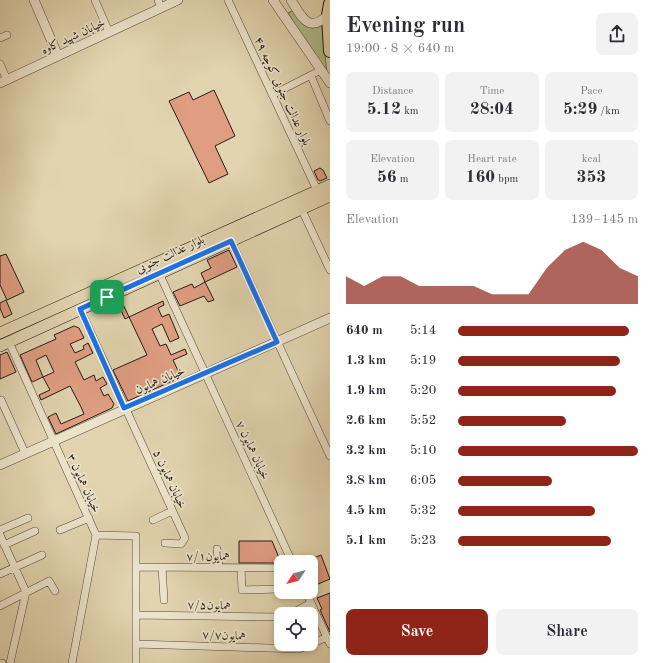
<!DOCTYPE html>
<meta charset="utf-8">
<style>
:root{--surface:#fff;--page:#f2f2f3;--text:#2b2b33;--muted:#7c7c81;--accent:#8f2418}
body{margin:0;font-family:"Old Standard TT",Amiri,serif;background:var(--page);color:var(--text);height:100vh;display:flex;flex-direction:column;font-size:15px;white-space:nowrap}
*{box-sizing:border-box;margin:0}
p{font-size:13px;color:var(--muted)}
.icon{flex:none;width:22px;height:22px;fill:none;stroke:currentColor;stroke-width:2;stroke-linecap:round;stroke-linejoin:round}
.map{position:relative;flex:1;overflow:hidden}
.sheet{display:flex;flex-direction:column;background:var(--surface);width:324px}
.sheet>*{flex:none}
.needle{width:26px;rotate:235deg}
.tools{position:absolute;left:274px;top:555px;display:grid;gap:8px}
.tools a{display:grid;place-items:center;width:44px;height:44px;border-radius:8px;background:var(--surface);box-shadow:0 2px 6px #0003;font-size:20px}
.pin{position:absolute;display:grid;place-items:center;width:34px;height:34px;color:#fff;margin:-17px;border-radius:8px;box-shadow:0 2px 6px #0006}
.round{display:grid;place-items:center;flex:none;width:42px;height:42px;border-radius:8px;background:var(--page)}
.overview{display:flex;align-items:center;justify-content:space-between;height:68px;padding:0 16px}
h1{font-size:22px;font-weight:600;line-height:30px}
.figures{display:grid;grid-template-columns:repeat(3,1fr);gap:6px;height:68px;padding:4px 16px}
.figures div{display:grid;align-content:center;border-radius:8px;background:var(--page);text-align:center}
.figures b{font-size:17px;font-weight:600}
.figures small{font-size:11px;font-weight:400}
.figures p{font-size:11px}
.chart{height:112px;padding:8px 16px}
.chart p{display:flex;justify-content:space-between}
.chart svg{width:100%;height:72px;margin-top:4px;fill:var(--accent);opacity:.7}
.cta{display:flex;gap:8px;margin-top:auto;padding:8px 16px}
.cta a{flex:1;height:46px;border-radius:8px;background:var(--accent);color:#fff;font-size:16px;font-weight:600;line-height:46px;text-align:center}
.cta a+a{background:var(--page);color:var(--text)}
ul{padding:0 16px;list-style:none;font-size:13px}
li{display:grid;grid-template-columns:64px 48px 1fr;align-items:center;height:30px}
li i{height:10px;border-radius:5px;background:var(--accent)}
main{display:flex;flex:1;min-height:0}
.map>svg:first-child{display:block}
.green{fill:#b1bd8c;stroke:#6b6c50}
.building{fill:#e09d82;stroke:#251a14;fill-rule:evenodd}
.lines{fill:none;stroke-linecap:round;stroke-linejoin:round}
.minor-casing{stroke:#54483b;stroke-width:8}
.tertiary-casing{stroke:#54483b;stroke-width:10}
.primary-casing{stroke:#251a14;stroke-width:12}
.trunk-casing{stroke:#251a14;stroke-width:14}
.minor{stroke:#ece3cb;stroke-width:7}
.tertiary{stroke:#ece3cb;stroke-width:9}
.primary{stroke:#e1d4af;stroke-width:11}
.trunk{stroke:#e1d4af;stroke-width:12}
.route-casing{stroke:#fff;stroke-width:8}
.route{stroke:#1a73e8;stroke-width:5}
.labels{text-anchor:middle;stroke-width:3.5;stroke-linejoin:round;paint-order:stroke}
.street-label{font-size:12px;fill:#251a14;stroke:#ece3cb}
</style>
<main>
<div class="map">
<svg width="330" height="663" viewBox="0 0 330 663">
<rect width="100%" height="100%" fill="#e1d4af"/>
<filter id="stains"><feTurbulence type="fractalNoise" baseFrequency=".005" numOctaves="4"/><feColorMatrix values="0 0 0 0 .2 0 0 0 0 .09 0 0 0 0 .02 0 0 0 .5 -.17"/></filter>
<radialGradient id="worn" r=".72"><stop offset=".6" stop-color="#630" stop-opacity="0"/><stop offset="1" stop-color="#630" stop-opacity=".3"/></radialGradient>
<path class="green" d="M 294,10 L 306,26 L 313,28 L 322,26 L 327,74 L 325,74 L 288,13 Z"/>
<path class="building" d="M 214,90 L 235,136 L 215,146 L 228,174 L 209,183 L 169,101 L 189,92 L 193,100 Z
M 320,168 L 323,170 L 327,178 L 320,181 L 318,180 L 314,171 Z
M 229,250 L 237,267 L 205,282 L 214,300 L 208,302 L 204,296 L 180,306 L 173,292 L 192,284 L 194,288 L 205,282 L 201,273 L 211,268 L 207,260 Z
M 6,254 L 24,292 L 7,300 L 0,285 L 0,256 Z
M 6,300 L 12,314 L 4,318 L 0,308 L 0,303 Z
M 121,300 L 129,317 L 125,319 L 120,308 L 115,311 L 112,304 Z
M 163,301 L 164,305 L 158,308 L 162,317 L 169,314 L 179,338 L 170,342 L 162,324 L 152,329 L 160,346 L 166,344 L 171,355 L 185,349 L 187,354 L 173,360 L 181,377 L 128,401 L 113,370 L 147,355 L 129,317 Z
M 74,326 L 79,328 L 84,338 L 70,344 L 75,353 L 84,349 L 83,346 L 88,343 L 93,353 L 75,362 L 84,380 L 94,375 L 96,381 L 103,377 L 107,384 L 100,388 L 104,396 L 108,394 L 114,404 L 112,408 L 56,434 L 48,417 L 56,413 L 61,424 L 84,414 L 81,407 L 70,386 L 41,400 L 39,395 L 50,390 L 43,377 L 32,382 L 20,355 L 56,339 L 54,335 ZM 46,355 L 54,372 L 43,377 L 36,360 Z
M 7,352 L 16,372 L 0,379 L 0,355 Z
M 239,541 L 272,541 L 280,560 L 278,563 L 239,563 Z
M 321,555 L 330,579 L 311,587 L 311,559 Z
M 330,593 L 330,632 L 320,610 L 322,609 L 317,598 Z"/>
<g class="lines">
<defs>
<path id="minor" d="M 95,0 L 109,32
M 158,0 L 161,8
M 228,0 L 317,190
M 0,38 L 7,35
M 0,64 L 7,80
M 311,76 L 330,121
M 272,95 L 321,70
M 301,208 L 330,270
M 231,241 L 330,456
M 159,273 L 292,562
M 80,309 L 185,538 L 181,544 L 165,543
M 9,342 L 96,535
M 1,400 L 25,453
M 153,520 L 172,511
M 0,530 L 28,518
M 60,530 L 89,518
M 0,535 L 26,592
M 96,535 L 136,536 L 136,663
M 4,545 L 35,531
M 217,549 L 219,568
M 136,567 L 281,568
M 162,567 L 164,600
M 241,568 L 242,590 L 278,589 L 281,587
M 0,574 L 42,555
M 306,592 L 330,644
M 0,606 L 49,581 L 55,591
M 290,614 L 311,603
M 136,615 L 281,617
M 136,644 L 299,649 L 310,644
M 311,644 L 327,637
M 0,663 L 2,663
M 10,663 L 26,592
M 72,663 L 96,535"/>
<path id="tertiary" d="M 34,0 L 58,56
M 273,0 L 330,83
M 291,0 C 302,17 308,34 328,15
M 0,83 L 178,0
M 0,465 L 330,318"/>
<path id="primary" d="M 0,333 L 330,185
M 0,346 L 330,196"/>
<path id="trunk" d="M 330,4 L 328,15 L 330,51"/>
</defs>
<use href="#minor" class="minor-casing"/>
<use href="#tertiary" class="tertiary-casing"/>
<use href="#primary" class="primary-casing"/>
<use href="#trunk" class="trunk-casing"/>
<use href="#minor" class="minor"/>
<use href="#tertiary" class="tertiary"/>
<use href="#primary" class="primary"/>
<use href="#trunk" class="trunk"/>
</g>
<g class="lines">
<defs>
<path id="route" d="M 231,241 L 277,342 L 124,408 L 80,309 Z"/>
</defs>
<use href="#route" class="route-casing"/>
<use href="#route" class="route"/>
</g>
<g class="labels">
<g class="street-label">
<text transform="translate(73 36) rotate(-25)" y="4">خیابان شهید کاوه</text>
<text transform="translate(283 91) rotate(65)" y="4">بلوار عدالت جنوبی کوچه ۴۹</text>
<text transform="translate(170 254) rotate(-25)" y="4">بلوار عدالت جنوبی</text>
<text transform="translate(160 380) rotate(-23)" y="4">خیابان همایون</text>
<text transform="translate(253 450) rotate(65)" y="4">خیابان همایون ۷</text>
<text transform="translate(170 479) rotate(65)" y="4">خیابان همایون ۵</text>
<text transform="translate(84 483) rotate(65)" y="4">خیابان همایون ۳</text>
<text x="208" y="560">همایون۷/۱</text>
<text transform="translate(209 605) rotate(1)" y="4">همایون۷/۵</text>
<text transform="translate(224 635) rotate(2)" y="4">همایون۷/۷</text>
</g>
</g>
<rect width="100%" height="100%" filter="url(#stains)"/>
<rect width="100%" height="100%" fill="url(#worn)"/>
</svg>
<div class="tools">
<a><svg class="needle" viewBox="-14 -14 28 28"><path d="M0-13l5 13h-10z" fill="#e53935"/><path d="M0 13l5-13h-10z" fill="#7c7c81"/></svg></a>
<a><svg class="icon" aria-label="locate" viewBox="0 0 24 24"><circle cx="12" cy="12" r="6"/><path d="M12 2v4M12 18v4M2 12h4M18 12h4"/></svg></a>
</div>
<div class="pin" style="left:107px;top:297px;background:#1e9e55"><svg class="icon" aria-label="arrive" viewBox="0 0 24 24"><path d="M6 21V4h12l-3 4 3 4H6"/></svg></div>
</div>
<section class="sheet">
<div class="overview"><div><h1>Evening run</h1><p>19:00 · 8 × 640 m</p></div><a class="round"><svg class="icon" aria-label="share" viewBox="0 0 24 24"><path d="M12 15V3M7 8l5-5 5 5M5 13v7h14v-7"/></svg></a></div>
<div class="figures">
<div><p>Distance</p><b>5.12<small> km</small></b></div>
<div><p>Time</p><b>28:04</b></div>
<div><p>Pace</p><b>5:29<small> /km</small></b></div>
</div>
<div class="figures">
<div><p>Elevation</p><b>56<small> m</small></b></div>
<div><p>Heart rate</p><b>160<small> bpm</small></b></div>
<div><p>kcal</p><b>353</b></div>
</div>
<div class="chart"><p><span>Elevation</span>139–145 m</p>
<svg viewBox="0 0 160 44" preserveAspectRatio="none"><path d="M0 44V27L10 33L20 27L30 27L40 33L50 33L60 33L70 33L80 38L90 38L100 38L110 22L120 11L130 6L140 11L150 22L160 27V44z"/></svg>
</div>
<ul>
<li><b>640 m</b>5:14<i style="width:95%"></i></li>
<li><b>1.3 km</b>5:19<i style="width:90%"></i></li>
<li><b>1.9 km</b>5:20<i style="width:88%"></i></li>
<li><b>2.6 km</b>5:52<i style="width:60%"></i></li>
<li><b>3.2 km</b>5:10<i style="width:100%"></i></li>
<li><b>3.8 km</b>6:05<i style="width:52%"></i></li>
<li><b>4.5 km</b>5:32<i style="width:76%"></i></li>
<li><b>5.1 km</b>5:23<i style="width:85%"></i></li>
</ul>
<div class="cta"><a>Save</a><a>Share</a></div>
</section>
</main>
